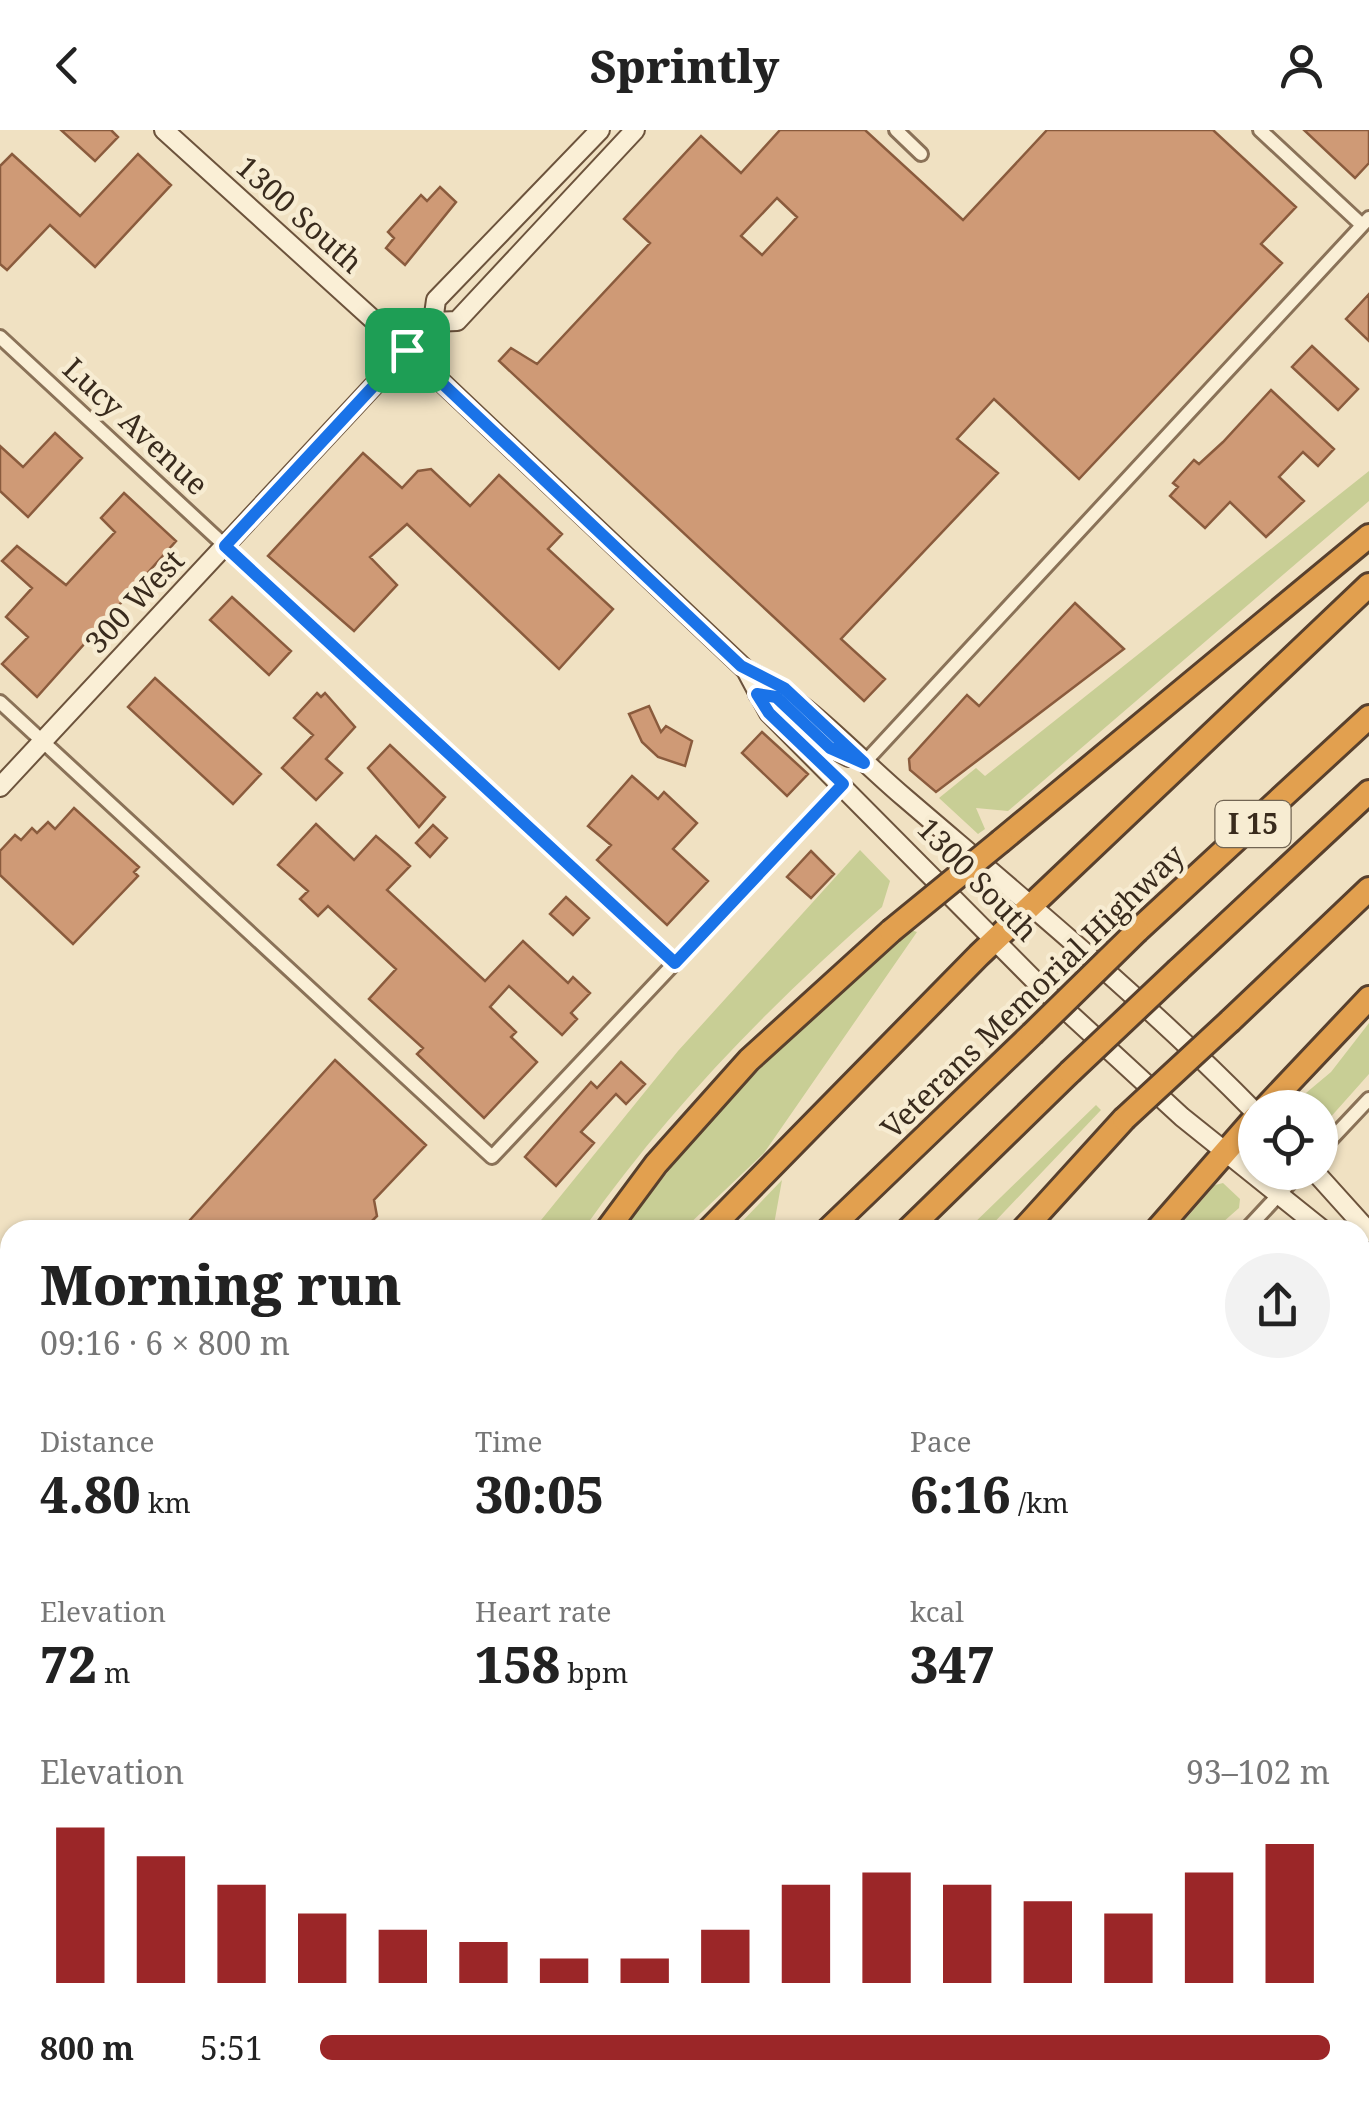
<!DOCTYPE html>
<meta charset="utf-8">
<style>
:root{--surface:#fff;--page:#f2f2f2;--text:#222;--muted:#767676;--accent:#9b2628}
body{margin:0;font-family:"Noto Serif",serif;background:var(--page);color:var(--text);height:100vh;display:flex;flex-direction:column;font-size:38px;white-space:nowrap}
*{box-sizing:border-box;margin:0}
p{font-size:32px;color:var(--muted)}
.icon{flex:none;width:55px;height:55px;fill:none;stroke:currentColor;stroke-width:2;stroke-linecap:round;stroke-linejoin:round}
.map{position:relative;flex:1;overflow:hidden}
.drawer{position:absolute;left:0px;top:1090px;width:1370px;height:888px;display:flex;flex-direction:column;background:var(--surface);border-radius:30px 30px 0 0;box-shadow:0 2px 8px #0004}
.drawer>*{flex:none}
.controls{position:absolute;left:1238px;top:960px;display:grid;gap:20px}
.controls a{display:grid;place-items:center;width:100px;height:100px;border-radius:50%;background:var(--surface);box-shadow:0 2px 8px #0004;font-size:50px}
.pin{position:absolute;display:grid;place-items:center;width:85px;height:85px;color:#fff;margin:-42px;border-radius:20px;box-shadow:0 5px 15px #0006}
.round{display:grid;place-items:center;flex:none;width:105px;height:105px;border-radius:52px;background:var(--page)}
.head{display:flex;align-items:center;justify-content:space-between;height:170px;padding:0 40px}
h1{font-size:55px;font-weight:800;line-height:75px}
.figures{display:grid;grid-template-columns:repeat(3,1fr);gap:15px;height:170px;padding:10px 40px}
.figures div{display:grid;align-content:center}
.figures b{font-size:50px;font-weight:800}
.figures small{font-size:28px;font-weight:400}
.figures p{font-size:28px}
.chart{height:280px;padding:20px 40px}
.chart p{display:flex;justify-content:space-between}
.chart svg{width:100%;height:180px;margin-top:10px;stroke:var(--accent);stroke-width:6}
ul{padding:0 40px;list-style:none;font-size:32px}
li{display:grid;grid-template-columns:160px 120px 1fr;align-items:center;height:75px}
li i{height:25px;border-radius:12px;background:var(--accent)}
header{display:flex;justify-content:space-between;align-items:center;height:130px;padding:0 40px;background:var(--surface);font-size:45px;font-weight:800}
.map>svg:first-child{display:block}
.green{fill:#c8ce95}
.building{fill:#cf9a76;stroke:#8a5b3d;stroke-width:2.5;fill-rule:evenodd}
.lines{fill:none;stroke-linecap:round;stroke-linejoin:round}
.street-casing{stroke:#8a7258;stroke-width:18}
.secondary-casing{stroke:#6c533c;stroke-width:22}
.highway-casing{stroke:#58402d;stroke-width:28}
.street{stroke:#faefd6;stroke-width:12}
.secondary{stroke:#faefd6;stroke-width:18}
.highway{stroke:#e2a04f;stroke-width:22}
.rail{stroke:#392b1d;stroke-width:5;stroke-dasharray:18 18;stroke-linecap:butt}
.highway-bridge-casing{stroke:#58402d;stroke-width:28;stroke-linecap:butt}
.highway-bridge{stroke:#e2a04f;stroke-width:22}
.route-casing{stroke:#fff;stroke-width:20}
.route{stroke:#1a73e8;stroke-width:12}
.labels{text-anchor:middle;stroke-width:9;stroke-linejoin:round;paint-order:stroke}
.shield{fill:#f7ecd2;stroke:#726553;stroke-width:2.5}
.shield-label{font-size:28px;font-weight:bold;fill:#392b1d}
.street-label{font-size:30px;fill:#392b1d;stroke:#f7ecd2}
</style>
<header><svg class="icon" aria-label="back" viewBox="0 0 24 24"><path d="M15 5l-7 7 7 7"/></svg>Sprintly<svg class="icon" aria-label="person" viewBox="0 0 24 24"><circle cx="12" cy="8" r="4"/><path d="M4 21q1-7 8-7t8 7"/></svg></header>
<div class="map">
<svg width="1369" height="1977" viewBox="0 0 1369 1977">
<rect width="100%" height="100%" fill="#f0e1c2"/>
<path class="green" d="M 1369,341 L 1369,371 L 1008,681 L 976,678 L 985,699 L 978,704 L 939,668 L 976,638 L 985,646 Z
M 860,720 L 890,751 L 882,777 C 771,874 668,979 583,1100 L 533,1100 L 678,921 Z
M 908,799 L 917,802 L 764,1023 L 683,1100 L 624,1100 C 704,986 805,892 908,799 Z
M 1369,893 L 1369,944 L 1320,999 L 1320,978 L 1294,977 L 1294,973 L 1331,942 Z
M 1096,975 L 1101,980 L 987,1100 L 967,1100 Z
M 782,1050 L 773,1100 L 734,1100 Z
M 1223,1053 L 1240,1069 L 1239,1078 L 1214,1100 L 1176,1100 L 1215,1055 Z
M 0,1938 L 10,1939 L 10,1968 L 147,1968 L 105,1977 L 0,1977 Z
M 215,1968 L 329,1968 L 328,1977 L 226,1977 Z"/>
<path class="building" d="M 61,0 L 111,0 L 118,7 L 95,31 Z
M 780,0 L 865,0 L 963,90 L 1047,0 L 1213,0 L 1296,77 L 1261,114 L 1282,133 L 1079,349 L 994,269 L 957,309 L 998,343 L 841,509 L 885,549 L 864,571 L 499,231 L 511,218 L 537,234 L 650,113 L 624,89 L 701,6 L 741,43 ZM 777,68 L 797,87 L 762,125 L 741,106 Z
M 1304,0 L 1369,0 L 1369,33 L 1355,48 Z
M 12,24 L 80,86 L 138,24 L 171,55 L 95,137 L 50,95 L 7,140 L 0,134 L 0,36 Z
M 440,57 L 456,72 L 405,135 L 386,118 L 394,108 L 388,102 L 421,65 L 427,71 Z
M 1369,164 L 1369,211 L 1346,189 Z
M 1312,216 L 1358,259 L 1338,280 L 1292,237 Z
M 1271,260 L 1334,319 L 1318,336 L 1303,322 L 1279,347 L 1304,371 L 1266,407 L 1230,372 L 1205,398 L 1170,366 L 1178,357 L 1173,353 L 1194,330 L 1199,334 L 1223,312 Z
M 55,303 L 82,328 L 28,387 L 0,361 L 0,316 L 23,337 Z
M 363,323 L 402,358 L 418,341 L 431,339 L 470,376 L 499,345 L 562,404 L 548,419 L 613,479 L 559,539 L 407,394 L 370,427 L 397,455 L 354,501 L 268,426 Z
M 124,363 L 176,411 L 37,567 L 2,534 L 28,507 L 6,487 L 32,458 L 2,431 L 17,416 L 66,455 L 115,402 L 101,388 Z
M 232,467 L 291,521 L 269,545 L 210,490 Z
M 1075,473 L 1124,519 L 936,662 L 910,640 L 909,629 L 967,565 L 979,576 Z
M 155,548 L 261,644 L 233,674 L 128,577 Z
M 317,563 L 321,567 L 325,563 L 355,597 L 326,629 L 342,643 L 316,670 L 282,638 L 313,605 L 294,588 Z
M 649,576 L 661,602 L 666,596 L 692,611 L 685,636 L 658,627 L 642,612 L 629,584 Z
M 762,602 L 808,644 L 787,666 L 742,623 Z
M 390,615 L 445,667 L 419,697 L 368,638 Z
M 632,646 L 658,669 L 664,662 L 697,693 L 673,719 L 708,751 L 667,795 L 597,730 L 611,715 L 588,696 Z
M 74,678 L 139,737 L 134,742 L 138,746 L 73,814 L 0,745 L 0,721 L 15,705 L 21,710 L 32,698 L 37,703 L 48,692 L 55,699 Z
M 316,694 L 354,730 L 376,706 L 398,725 L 410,736 L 387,760 L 485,851 L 523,811 L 568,853 L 573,847 L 590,863 L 571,883 L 577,889 L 562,905 L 509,856 L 490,877 L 516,902 L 511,907 L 537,932 L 484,988 L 417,924 L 423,918 L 369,869 L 396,839 L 328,776 L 318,786 L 300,769 L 308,761 L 278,735 Z
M 433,695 L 447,708 L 430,727 L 416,713 Z
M 811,721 L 834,744 L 811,768 L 787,747 Z
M 566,767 L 589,788 L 573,805 L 550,784 Z
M 335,930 L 426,1015 L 374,1070 L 377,1086 L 363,1100 L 181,1100 Z
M 621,932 L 645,954 L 626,974 L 616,964 L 581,1002 L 594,1013 L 556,1056 L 525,1027 L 591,952 L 597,958 Z"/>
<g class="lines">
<defs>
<path id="street" d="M 896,0 L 921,24
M 1260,0 L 1362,95
M 0,207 L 675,833
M 0,572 L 492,1027 L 843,654
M 864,633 L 1369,88
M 1320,1021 L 1369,969
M 1246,1100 L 1300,1042
M 1360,1143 L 1369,1167
M 0,1625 L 10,1614
M 649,1977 L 651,1968"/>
<path id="secondary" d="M 164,0 L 433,244 L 746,540 C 807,570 853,624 905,668 C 1024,770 1145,870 1255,982
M 433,192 L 457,191 L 635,0
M 746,540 L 769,583 L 1045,861 L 1182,987 L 1323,1100
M 758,564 C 795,571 815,611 849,627
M 0,657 L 433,192 L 436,170 L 600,0
M 1315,1042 L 1369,1102
M 1360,1130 L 1369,1134"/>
<path id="highway" d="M 1001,711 L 1369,406
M 1137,801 L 1369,587
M 1178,840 L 1369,662
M 1230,891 L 1369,759
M 1265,978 L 1369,868
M 607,1100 L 656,1034 L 749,930 L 891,801
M 709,1100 L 979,825 L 1369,455
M 828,1100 L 1032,904
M 908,1100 L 1070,942
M 1023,1100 L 1124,989
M 1157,1100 L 1255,988
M 0,1869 L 10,1868
M 0,1923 L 10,1923
M 372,1977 L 374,1968
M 447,1977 L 448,1968
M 530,1977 L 533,1968"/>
</defs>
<use href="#street" class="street-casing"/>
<use href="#secondary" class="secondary-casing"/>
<use href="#highway" class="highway-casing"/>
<use href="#street" class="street"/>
<use href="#secondary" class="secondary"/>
<use href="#highway" class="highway"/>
<path class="rail" d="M 1360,1945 L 1369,1934
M 1350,1977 L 1357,1968"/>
<defs>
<path id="highway-bridge" d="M 891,801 L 1001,711
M 1032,904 L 1137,801
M 1070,942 L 1178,840
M 1124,989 L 1230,891"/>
</defs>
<use href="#highway-bridge" class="highway-bridge-casing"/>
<use href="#highway-bridge" class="highway-bridge"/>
</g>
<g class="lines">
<defs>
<path id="route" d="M 407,220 L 741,536 L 784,558 L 864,633 L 830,618 L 776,567 L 757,564 L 769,583 L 843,654 L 675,833 L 225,416 Z"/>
</defs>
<use href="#route" class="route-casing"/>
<use href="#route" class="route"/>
</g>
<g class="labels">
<rect class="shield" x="1215.5" y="671" width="75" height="46" rx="8"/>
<g class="shield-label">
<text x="1253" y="704">I 15</text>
</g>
<g class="street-label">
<text transform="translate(299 85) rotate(42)" y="10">1300 South</text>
<text transform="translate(135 297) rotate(43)" y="10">Lucy Avenue</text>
<text transform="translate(135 472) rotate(-47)" y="10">300 West</text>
<text transform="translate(977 750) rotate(46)" y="10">1300 South</text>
<text transform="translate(1033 862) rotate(-44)" y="10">Veterans Memorial Highway</text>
</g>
</g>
</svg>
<div class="controls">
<a><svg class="icon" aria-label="locate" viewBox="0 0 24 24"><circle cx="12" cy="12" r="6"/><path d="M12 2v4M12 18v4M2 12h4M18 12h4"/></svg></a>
</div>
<div class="pin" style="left:407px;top:220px;background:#1e9e55"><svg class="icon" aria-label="arrive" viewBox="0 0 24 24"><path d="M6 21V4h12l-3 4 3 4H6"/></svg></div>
<section class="drawer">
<div class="head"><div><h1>Morning run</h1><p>09:16 · 6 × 800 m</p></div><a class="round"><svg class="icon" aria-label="share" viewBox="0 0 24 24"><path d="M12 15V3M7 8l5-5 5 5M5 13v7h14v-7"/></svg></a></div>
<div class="figures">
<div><p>Distance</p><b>4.80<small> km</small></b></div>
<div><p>Time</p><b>30:05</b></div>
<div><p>Pace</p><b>6:16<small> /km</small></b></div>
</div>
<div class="figures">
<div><p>Elevation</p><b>72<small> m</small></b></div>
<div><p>Heart rate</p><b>158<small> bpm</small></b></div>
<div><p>kcal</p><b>347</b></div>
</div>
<div class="chart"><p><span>Elevation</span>93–102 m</p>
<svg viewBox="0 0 160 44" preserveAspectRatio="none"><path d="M5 44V6M15 44V13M25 44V20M35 44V27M45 44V31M55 44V34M65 44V38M75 44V38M85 44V31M95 44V20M105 44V17M115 44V20M125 44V24M135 44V27M145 44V17M155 44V10"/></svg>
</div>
<ul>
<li><b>800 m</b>5:51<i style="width:100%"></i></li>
</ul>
</section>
</div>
